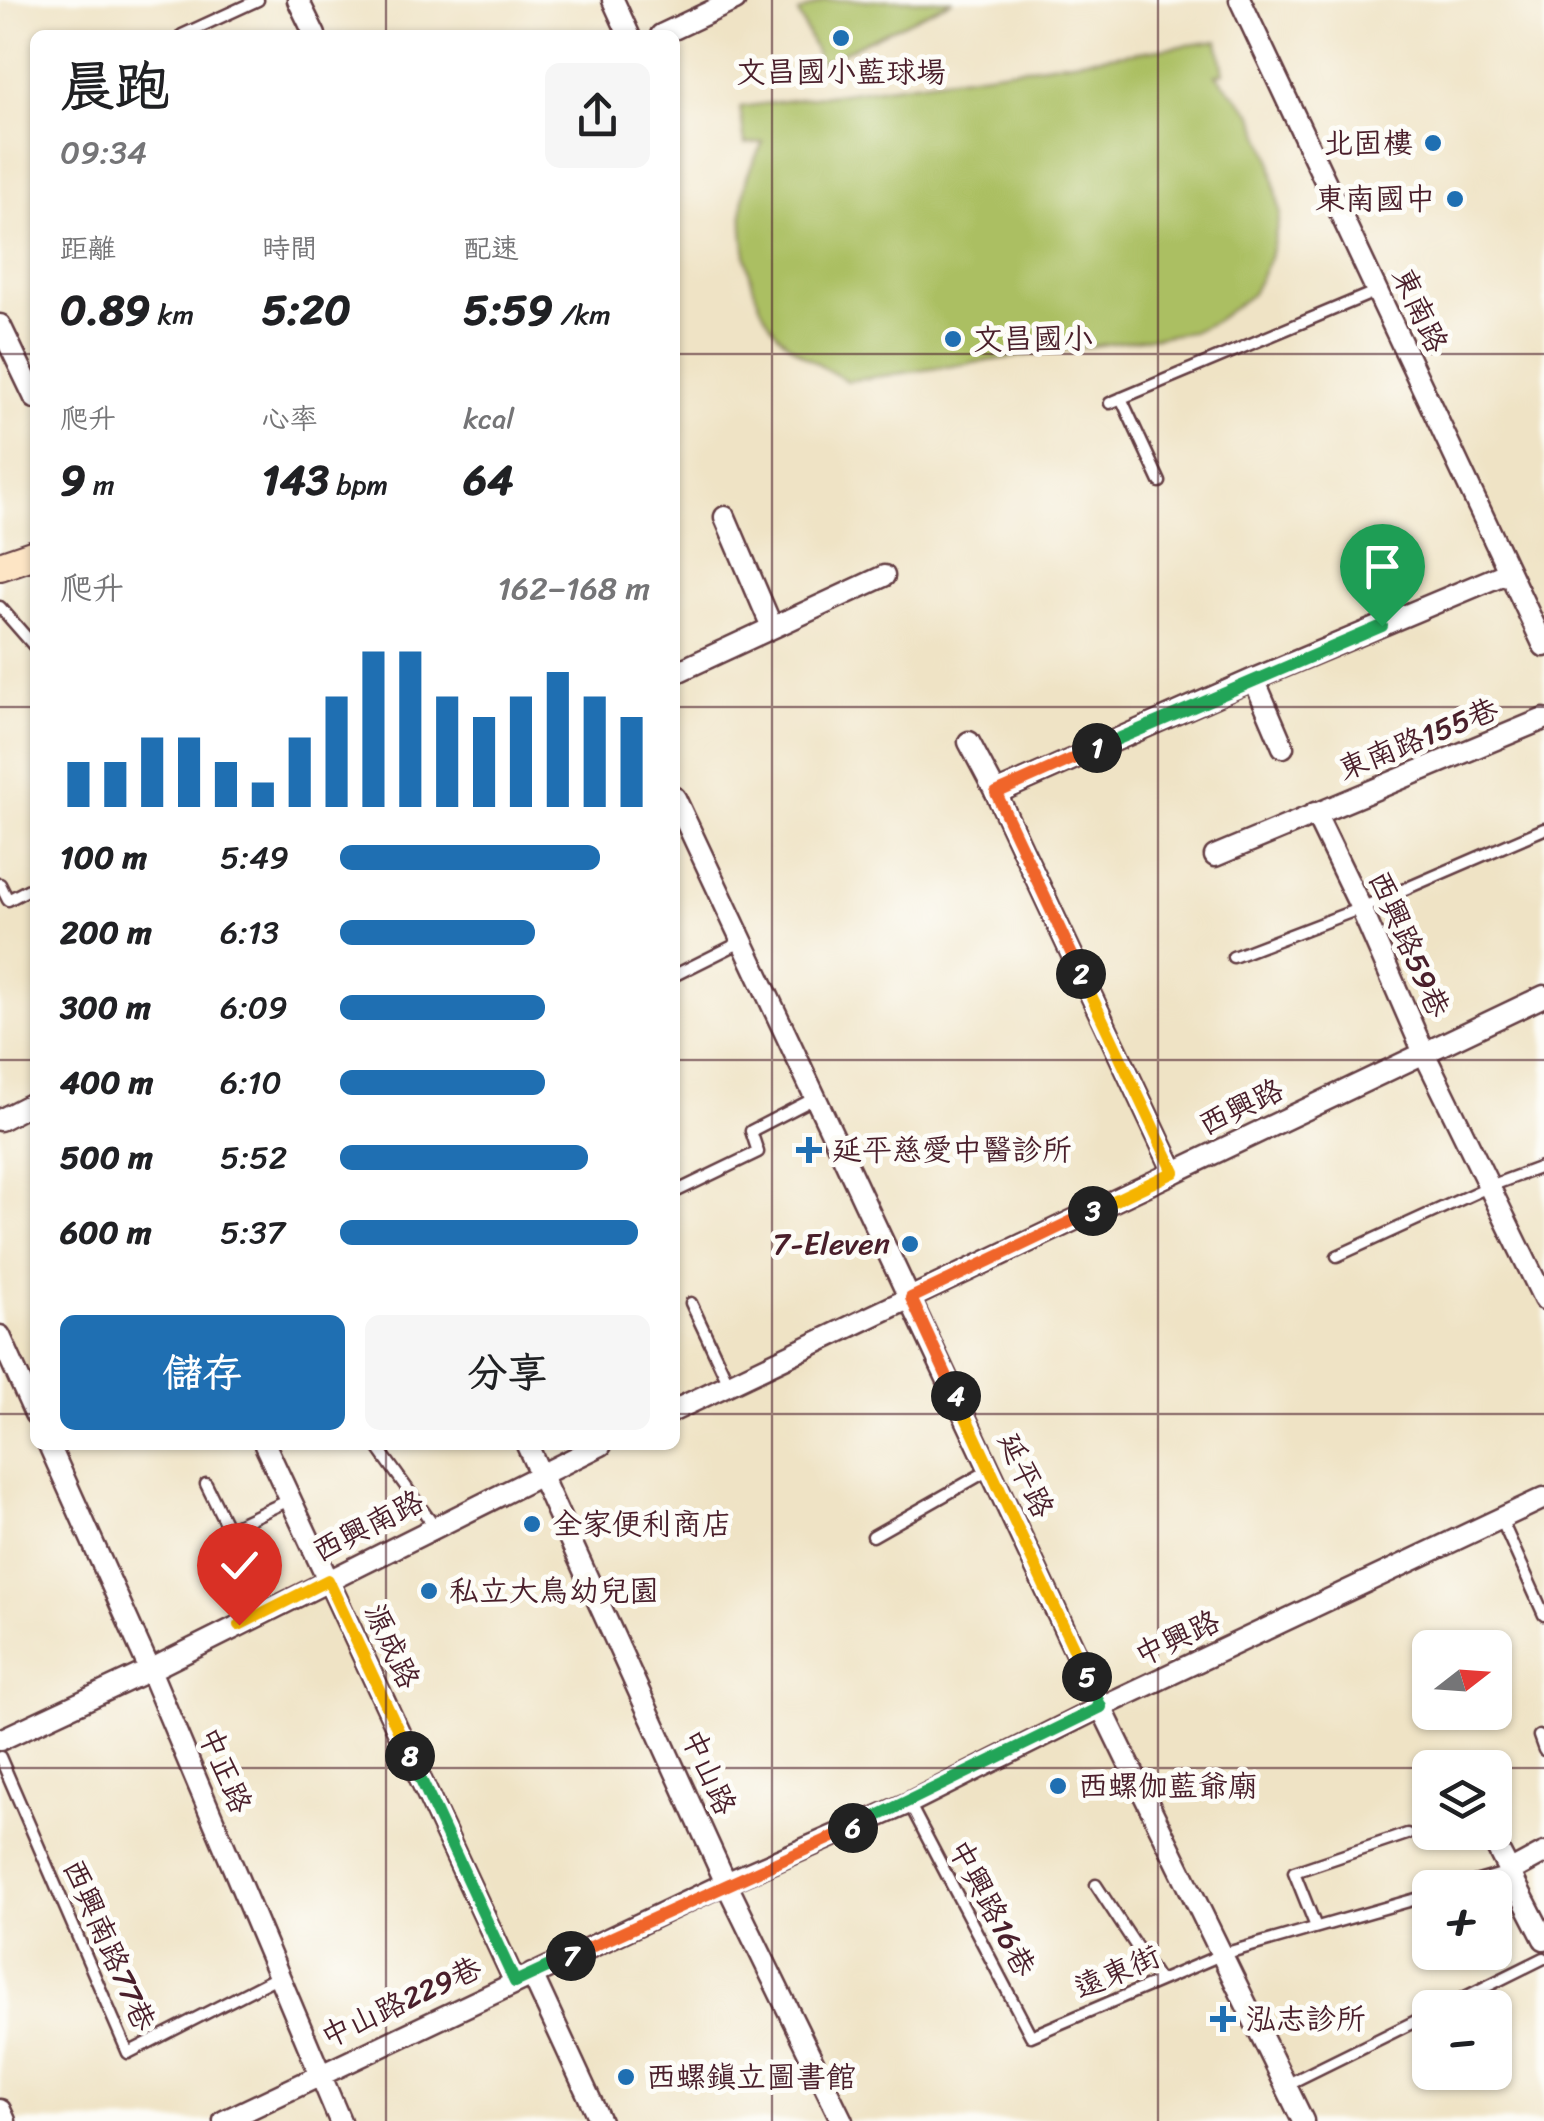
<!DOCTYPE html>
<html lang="zh-TW">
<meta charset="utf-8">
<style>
:root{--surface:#fff;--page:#f6f6f6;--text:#202124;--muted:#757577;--accent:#1f6fb2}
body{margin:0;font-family:Sriracha,"LXGW WenKai TC",sans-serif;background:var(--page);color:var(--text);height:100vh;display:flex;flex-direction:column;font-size:38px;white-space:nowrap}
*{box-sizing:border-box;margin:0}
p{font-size:32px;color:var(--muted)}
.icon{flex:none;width:55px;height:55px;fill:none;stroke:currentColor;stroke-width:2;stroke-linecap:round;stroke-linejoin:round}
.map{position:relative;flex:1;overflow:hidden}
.drawer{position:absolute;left:30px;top:30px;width:650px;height:1420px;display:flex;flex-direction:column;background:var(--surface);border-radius:15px;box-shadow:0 2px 8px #0004}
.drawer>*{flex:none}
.needle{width:65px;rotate:73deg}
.tools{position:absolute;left:1412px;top:1630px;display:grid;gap:20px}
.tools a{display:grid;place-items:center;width:100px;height:100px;border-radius:15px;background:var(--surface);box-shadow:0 2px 8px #0004;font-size:50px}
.pin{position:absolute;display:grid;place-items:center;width:85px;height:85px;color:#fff;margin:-102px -42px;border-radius:50% 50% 50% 0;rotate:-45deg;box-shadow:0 0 10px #0007}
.pin .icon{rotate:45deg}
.km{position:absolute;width:50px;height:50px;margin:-25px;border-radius:50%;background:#222;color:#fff;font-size:28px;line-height:50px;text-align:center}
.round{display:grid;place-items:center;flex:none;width:105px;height:105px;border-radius:15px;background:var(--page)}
.summary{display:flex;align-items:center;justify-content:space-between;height:170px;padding:0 30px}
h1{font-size:55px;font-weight:700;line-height:75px}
.stats{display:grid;grid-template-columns:repeat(3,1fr);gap:15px;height:170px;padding:10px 30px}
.stats div{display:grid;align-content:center}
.stats b{font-size:42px;font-weight:700}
.stats small{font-size:28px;font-weight:400}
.stats p{font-size:28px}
.chart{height:280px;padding:20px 30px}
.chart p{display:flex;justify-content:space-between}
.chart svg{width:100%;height:180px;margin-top:10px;stroke:var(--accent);stroke-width:6}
.primary-button{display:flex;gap:20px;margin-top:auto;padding:20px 30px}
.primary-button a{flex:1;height:115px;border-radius:15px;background:var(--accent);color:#fff;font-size:40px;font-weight:700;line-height:115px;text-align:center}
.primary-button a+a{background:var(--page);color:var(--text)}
ul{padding:0 30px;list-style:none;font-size:32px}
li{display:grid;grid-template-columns:160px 120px 1fr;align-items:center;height:75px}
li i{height:25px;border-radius:12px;background:var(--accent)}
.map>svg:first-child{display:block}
.grass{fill:#abbf62;stroke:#7a6f46;stroke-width:2.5}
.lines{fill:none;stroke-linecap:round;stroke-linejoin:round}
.lane-casing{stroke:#633c42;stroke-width:15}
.street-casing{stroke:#633c42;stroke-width:25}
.secondary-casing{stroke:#633c42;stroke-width:32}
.lane{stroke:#fff;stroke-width:10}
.street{stroke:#fff;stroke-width:20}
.secondary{stroke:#fde5c5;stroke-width:28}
.split-1-casing{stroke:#fff;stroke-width:20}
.split-2-casing{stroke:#fff;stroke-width:20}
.split-3-casing{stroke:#fff;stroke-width:20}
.split-4-casing{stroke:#fff;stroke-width:20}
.split-5-casing{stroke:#fff;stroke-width:20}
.split-6-casing{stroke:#fff;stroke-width:20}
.split-7-casing{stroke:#fff;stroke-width:20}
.split-8-casing{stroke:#fff;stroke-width:20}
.split-9-casing{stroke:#fff;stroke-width:20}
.split-1{stroke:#22a559;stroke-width:12}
.split-2{stroke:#f0652b;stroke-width:12}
.split-3{stroke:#f5b400;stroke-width:12}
.split-4{stroke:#f0652b;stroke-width:12}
.split-5{stroke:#f5b400;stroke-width:12}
.split-6{stroke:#22a559;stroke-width:12}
.split-7{stroke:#f0652b;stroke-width:12}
.split-8{stroke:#22a559;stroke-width:12}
.split-9{stroke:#f5b400;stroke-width:12}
.grid{fill:none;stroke:#4a1f2b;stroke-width:2.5;stroke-opacity:0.55}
.poi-dot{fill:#1f6fb2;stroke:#fdfcf7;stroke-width:4}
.labels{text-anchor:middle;stroke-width:10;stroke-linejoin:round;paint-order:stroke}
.poi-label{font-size:30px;fill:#4a1f2b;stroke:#fdfcf7;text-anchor:start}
.street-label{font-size:30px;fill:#4a1f2b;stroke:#fdfcf7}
</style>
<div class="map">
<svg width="1544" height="2121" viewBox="0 0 1544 2121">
<rect width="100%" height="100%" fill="#fdfcf7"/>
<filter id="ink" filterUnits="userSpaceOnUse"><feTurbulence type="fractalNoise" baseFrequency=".01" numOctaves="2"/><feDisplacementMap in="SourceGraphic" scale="20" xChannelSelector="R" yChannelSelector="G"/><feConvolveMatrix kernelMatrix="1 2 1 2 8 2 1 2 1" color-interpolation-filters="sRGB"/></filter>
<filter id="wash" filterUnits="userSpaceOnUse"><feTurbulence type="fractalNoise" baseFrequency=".0048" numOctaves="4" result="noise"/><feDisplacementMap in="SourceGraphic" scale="40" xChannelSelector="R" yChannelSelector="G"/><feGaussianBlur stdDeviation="2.25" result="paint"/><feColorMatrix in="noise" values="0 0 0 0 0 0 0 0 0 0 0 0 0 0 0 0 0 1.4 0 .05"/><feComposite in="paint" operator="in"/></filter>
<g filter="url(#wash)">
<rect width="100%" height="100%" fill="#efe3c5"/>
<path class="grass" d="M 825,0 L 953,0 L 821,63 L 798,13 Z
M 1218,41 L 1224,73 L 1216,75 L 1253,114 L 1270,157 L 1280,213 L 1270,258 L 1252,294 L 1214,322 L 1192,332 L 847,381 C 825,368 800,356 782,338 C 748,306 735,222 747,177 C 751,165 758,153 763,142 L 745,144 L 740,107 Z"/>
</g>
<g filter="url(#ink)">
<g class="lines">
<defs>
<path id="lane" d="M 182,35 L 258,0
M 1121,398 L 1160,482
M 1110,403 L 1377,291
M 0,607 L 35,647
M 0,884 L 8,900 L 35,886
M 1233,957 L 1361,908 L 1544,829
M 675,975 L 741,942
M 675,1192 L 758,1152 L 751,1131 L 815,1098
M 1337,1256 L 1490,1186 L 1544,1166
M 691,1303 L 729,1384
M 376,1445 L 434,1526
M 206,1484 L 228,1529 L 289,1500
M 1501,1519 L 1544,1615
M 873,1536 L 989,1470
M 1539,1736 L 1544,1750
M 0,1757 L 128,2053 L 279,1976
M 909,1803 L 1031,2036 L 1223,1954 L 1430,1895
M 1096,1885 L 1159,1981
M 1454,1888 L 1509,1872
M 1316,1927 L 1294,1872 L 1407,1834
M 1443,2008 L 1544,1958
M 1286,2085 L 1430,2014"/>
<path id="street" d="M 298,0 L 315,35
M 613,0 L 629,35
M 1240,0 L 1544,646
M 661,35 L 735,0
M 0,325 L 35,398
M 725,517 L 772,627
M 675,673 L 884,576
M 1254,679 L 1283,747
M 969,742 L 996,793 L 1174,1172
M 996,793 L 1254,679 L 1509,572
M 675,798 L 1101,1707 L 1303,2121
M 1315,813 L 1361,908 L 1424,1053 L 1544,1299
M 1215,856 L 1544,719
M 0,1120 L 35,1102
M 0,1336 L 35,1414
M 675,1410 L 1544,996
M 49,1445 L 150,1670 L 340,2121
M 265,1445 L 515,1982
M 527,1445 L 726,1883 L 842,2121
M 0,1740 L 150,1670 L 601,1445
M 1489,1832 L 1544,1939
M 1509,1872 L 1544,1853
M 532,1974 L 600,2121
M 0,2110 L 5,2121
M 224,2121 L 726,1883 L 909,1803 L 1101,1707 L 1544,1498"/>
<path id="secondary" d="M 0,566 L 35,554"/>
</defs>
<use href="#lane" class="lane-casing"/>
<use href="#street" class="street-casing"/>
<use href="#secondary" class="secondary-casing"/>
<use href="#lane" class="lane"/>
<use href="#street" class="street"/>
<use href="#secondary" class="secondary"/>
</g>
</g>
<g class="lines" filter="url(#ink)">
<defs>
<path id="split-1" d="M 1097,748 L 1382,626"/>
<path id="split-2" d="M 1081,974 L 996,793 L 1097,748"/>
<path id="split-3" d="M 1081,974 L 1174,1172 L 1093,1211"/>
<path id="split-4" d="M 956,1396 L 911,1298 L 1093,1211"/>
<path id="split-5" d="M 956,1396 L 1087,1677"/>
<path id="split-6" d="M 853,1828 L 1101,1707 L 1087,1677"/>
<path id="split-7" d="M 571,1956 L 853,1828"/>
<path id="split-8" d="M 410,1756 L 515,1982 L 571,1956"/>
<path id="split-9" d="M 239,1625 L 328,1580 L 410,1756"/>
</defs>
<use href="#split-1" class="split-1-casing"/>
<use href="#split-2" class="split-2-casing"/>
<use href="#split-3" class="split-3-casing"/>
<use href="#split-4" class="split-4-casing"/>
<use href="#split-5" class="split-5-casing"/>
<use href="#split-6" class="split-6-casing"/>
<use href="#split-7" class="split-7-casing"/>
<use href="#split-8" class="split-8-casing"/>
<use href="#split-9" class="split-9-casing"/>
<use href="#split-1" class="split-1"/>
<use href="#split-2" class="split-2"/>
<use href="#split-3" class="split-3"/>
<use href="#split-4" class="split-4"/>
<use href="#split-5" class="split-5"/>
<use href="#split-6" class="split-6"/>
<use href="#split-7" class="split-7"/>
<use href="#split-8" class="split-8"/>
<use href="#split-9" class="split-9"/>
</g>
<path class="grid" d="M 386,0 L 386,35M 772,0 L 772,2121M 1158,0 L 1158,2121M 0,354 L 35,354M 675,354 L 1544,354M 0,707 L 35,707M 675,707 L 1544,707M 0,1060 L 35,1060M 675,1060 L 1544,1060M 0,1414 L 35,1414M 675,1414 L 1544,1414M 386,1445 L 386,2121M 0,1768 L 1430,1768M 1430,1768 L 1495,1768M 1495,1768 L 1544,1768"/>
<g class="poi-dot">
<circle cx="841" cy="38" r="10"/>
<circle cx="1433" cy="143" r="10"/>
<circle cx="1455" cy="199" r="10"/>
<circle cx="953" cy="339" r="10"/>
<path d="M804 1135h10v10h10v10h-10v10h-10v-10h-10v-10h10z"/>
<circle cx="910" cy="1244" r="10"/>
<circle cx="532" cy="1524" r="10"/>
<circle cx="429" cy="1591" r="10"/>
<circle cx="1058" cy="1786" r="10"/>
<path d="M1218 2004h10v10h10v10h-10v10h-10v-10h-10v-10h10z"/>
<circle cx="626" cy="2077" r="10"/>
</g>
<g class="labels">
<g class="poi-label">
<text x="841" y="82" text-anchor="middle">文昌國小藍球場</text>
<text x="1413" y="153" text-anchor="end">北固樓</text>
<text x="1435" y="209" text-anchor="end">東南國中</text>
<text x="973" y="349">文昌國小</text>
<text x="832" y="1160">延平慈愛中醫診所</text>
<text x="890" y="1254" text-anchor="end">7-Eleven</text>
<text x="552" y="1534">全家便利商店</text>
<text x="449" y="1601">私立大鳥幼兒園</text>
<text x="1078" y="1796">西螺伽藍爺廟</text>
<text x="1246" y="2029">泓志診所</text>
<text x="646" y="2087">西螺鎮立圖書館</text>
</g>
<g class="street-label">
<text transform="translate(1420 310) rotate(65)" y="10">東南路</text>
<text transform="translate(1418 739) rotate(-22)" y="10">東南路155巷</text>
<text transform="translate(1409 944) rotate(66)" y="10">西興路59巷</text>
<text transform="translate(1241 1107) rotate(-26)" y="10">西興路</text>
<text transform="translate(1026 1475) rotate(65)" y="10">延平路</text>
<text transform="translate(368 1526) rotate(-27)" y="10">西興南路</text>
<text transform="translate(1177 1638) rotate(-25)" y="10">中興路</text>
<text transform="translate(392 1646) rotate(65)" y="10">源成路</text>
<text transform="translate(225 1770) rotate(67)" y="10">中正路</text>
<text transform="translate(709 1772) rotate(66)" y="10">中山路</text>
<text transform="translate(992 1908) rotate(62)" y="10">中興路16巷</text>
<text transform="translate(109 1945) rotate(66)" y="10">西興南路77巷</text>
<text transform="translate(1117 1972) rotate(-23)" y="10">遠東街</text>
<text transform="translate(401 2002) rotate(-25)" y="10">中山路229巷</text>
</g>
</g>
</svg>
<div class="tools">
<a><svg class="needle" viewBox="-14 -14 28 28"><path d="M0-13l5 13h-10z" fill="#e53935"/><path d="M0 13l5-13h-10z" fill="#757577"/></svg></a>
<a><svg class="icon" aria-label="layers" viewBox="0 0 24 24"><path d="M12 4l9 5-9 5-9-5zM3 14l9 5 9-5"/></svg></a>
<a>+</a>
<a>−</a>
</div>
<div class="pin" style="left:1382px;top:626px;background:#1e9e55"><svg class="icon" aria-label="arrive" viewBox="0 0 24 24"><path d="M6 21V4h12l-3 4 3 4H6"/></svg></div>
<div class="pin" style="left:239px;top:1625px;background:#d93025"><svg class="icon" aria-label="check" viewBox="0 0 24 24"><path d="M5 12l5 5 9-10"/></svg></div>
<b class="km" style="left:1097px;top:748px">1</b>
<b class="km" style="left:1081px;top:974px">2</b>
<b class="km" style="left:1093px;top:1211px">3</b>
<b class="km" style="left:956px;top:1396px">4</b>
<b class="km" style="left:1087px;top:1677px">5</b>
<b class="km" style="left:853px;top:1828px">6</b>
<b class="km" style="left:571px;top:1956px">7</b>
<b class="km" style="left:410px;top:1756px">8</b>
<section class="drawer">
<div class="summary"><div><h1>晨跑</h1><p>09:34</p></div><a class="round"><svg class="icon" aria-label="share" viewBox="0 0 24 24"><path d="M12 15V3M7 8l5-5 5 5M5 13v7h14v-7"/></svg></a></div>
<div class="stats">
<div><p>距離</p><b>0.89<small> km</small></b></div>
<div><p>時間</p><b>5:20</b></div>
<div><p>配速</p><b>5:59<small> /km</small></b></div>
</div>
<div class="stats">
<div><p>爬升</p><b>9<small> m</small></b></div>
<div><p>心率</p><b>143<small> bpm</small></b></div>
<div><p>kcal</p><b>64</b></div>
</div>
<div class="chart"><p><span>爬升</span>162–168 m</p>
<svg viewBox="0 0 160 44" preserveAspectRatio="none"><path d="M5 44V33M15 44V33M25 44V27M35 44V27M45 44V33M55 44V38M65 44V27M75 44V17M85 44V6M95 44V6M105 44V17M115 44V22M125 44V17M135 44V11M145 44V17M155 44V22"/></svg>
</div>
<ul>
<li><b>100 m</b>5:49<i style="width:84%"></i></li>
<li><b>200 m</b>6:13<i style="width:63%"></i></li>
<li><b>300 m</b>6:09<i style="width:66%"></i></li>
<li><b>400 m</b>6:10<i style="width:66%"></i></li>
<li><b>500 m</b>5:52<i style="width:80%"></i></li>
<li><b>600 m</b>5:37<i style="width:96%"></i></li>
</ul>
<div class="primary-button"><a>儲存</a><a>分享</a></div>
</section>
</div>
